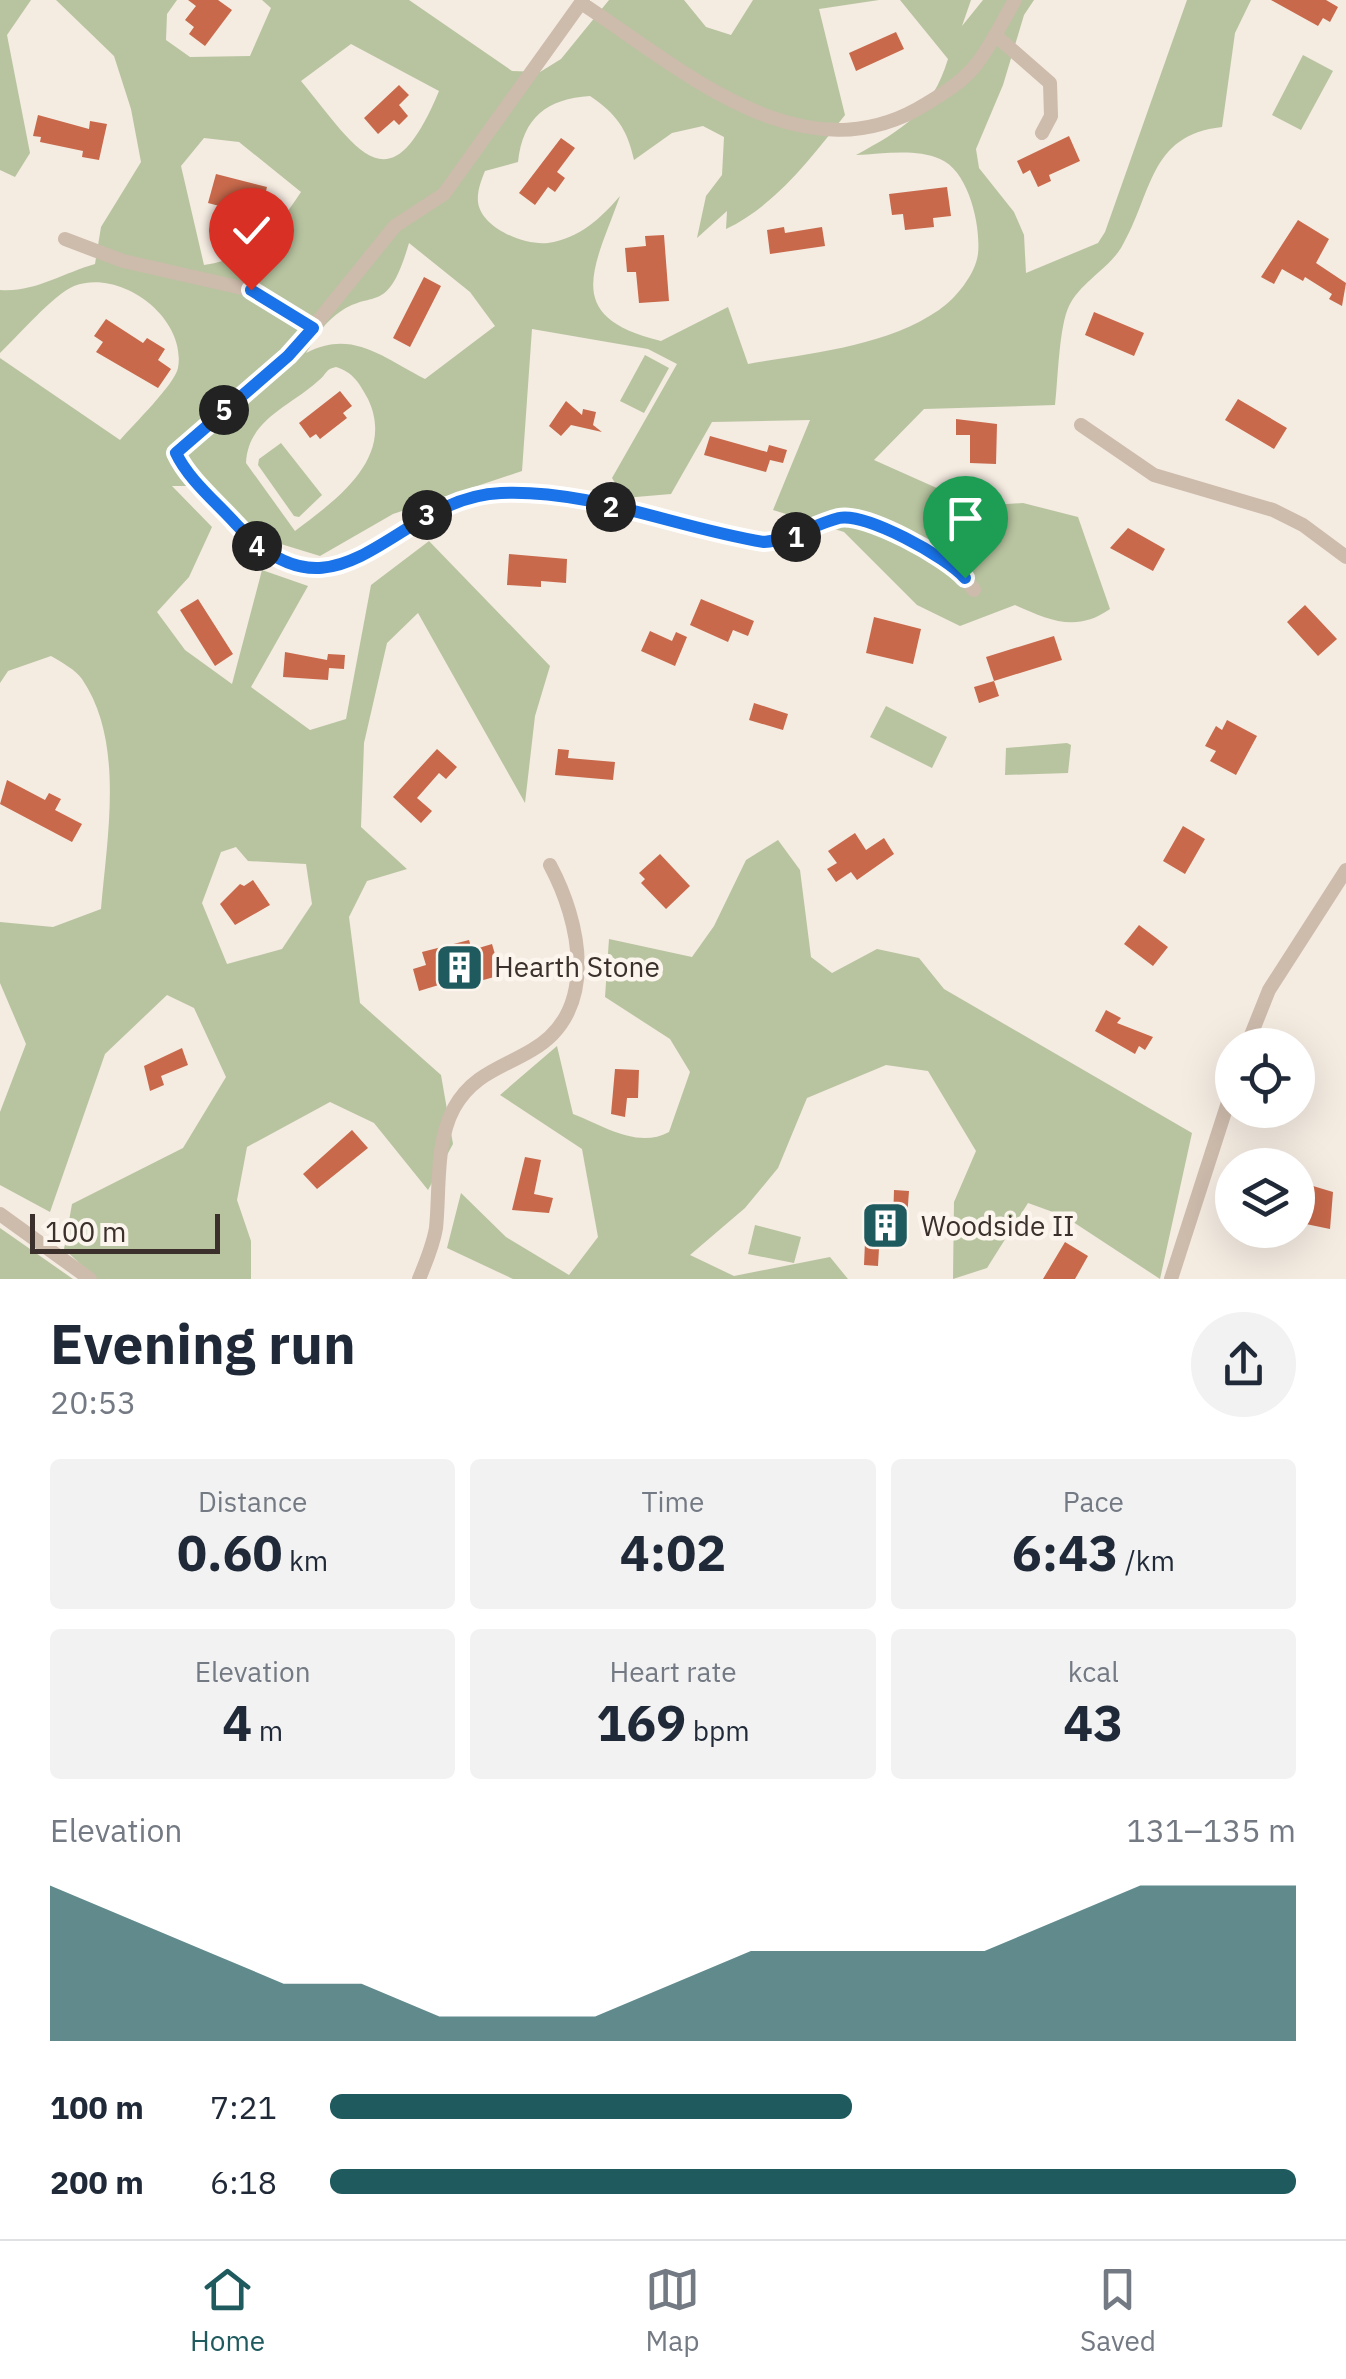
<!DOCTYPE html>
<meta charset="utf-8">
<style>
:root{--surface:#fff;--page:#f2f2f3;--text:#1f2937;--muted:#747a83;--line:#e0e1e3;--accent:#1f5a5e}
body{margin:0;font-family:"IBM Plex Sans",sans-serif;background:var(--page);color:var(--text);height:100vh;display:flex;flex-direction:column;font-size:38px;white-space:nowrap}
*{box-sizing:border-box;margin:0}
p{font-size:32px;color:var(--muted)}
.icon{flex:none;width:55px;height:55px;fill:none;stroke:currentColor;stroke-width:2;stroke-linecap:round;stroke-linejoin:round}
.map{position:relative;height:1279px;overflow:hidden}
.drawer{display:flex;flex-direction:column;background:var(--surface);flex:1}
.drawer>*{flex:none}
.controls{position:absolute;left:1215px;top:1028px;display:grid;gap:20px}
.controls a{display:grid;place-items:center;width:100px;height:100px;border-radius:50%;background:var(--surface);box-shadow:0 10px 40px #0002;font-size:50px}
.scale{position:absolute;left:30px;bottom:25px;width:190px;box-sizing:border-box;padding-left:10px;border:5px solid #3b302b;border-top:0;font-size:28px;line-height:35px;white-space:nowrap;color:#3b302b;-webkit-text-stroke:8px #fbf5ee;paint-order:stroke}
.pin{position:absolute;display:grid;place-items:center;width:85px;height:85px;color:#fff;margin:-102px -42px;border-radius:50% 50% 50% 0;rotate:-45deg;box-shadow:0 0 10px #0007}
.pin .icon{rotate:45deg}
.km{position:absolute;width:50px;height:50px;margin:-25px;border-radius:50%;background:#222;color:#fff;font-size:28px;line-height:50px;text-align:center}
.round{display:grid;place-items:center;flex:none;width:105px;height:105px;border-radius:52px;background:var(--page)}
.overview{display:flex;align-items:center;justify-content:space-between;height:170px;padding:0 50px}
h1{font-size:55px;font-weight:800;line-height:75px}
.figures{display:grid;grid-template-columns:repeat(3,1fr);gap:15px;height:170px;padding:10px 50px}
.figures div{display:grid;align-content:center;border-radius:10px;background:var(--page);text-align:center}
.figures b{font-size:50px;font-weight:800}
.figures small{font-size:28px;font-weight:400}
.figures p{font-size:28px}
.chart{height:280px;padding:20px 50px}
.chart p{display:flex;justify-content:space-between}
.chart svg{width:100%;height:180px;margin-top:10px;fill:var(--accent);opacity:.7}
ul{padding:0 50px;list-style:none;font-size:32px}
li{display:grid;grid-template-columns:160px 120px 1fr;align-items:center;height:75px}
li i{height:25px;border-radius:12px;background:var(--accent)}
.dock{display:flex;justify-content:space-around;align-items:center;height:140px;border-top:2px solid var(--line);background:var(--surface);font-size:28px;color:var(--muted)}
.dock a{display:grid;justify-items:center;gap:5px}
.dock .current{color:var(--accent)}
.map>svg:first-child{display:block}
.green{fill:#b8c4a0;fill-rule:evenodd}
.building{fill:#c8694b}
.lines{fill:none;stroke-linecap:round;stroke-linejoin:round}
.minor{stroke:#cdbbac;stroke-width:14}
.route-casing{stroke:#fff;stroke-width:20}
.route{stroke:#1a73e8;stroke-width:12}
.labels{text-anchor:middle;stroke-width:9;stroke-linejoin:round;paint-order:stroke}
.poi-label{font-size:28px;fill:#3b302b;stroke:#fbf5ee;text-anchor:start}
</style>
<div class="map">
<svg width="1346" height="1279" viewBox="0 0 1346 1279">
<rect width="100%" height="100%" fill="#f4ebe1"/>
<path class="green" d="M 0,0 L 31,0 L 7,35 L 30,153 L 15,177 L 0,170 Z
M 56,0 L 177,0 L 167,14 L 166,40 L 190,57 L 250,56 L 271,8 L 262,0 L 409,0 L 512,71 L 540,72 L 561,59 L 609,0 L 684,0 L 706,27 L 731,35 L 753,0 L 879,0 L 819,9 L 845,115 C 812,157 775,206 726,229 L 727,211 L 697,238 L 706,196 L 722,175 L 724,137 L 703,126 L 672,133 L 634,160 C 627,128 616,114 590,96 C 547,99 523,117 518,162 L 485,171 C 481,181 477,191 478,202 C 481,228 525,246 548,243 C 580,238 600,219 620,196 C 594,269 561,317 661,341 L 728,307 L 748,364 C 810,353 885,347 939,310 C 956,298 975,275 978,254 C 981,226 969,171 940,159 C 915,148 882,154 856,155 C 902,130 932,112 948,59 L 900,0 L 971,0 L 962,26 L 983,0 L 1034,0 L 1024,15 L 1003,85 L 976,149 L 979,168 L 1014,212 L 1024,235 L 1026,273 L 1098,243 L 1105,232 L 1187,0 L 1251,0 L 1235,33 L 1222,127 C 1148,135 1153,194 1121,248 C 1108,269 1080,283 1069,306 C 1059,326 1058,380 1055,405 L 924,409 L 874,460 L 977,506 L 1023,503 L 1078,517 L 1110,609 C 1076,633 1049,620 1015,605 L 960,626 L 917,605 L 844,532 L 773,510 L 810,420 L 712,422 L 671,494 L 624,498 L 612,478 L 677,364 L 648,349 L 532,329 L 522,471 L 393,514 L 320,556 L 271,541 L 191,486 L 172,486 L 212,527 L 189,577 L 157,612 L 185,650 L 232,684 L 262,570 L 308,586 L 251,687 L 310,730 L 346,719 L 371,585 L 429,541 L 550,666 L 535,716 L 525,803 L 418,613 L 387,643 L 364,743 L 361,827 L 407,869 L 367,881 L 349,917 L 360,1003 L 441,1075 L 453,1144 L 428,1190 L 374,1123 L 330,1102 L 247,1147 L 237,1200 L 251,1241 L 251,1279 L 97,1279 L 64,1249 L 72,1204 L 183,1148 L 226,1077 L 194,1008 L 167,995 L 105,1054 L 50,1212 L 0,1185 L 0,1112 L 26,1044 L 0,983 L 0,922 L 53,927 L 101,909 C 107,837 125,742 82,679 C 76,670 61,662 51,656 L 8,671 L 0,683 L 0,358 L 120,440 C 133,425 175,384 178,368 C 187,318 121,268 74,286 C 54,294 18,336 0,353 L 0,290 C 33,293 63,273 95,264 L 101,227 L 141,162 L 131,109 L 114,56 ZM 351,44 L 439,91 C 389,211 358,150 301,81 ZM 204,138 L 239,142 L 301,192 C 276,230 252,258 204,265 L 181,166 ZM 409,243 L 470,292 L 495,326 L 425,379 C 382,357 352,329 306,353 C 313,343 320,329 329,321 C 371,281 385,325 409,243 ZM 336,367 C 353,372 360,384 368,399 C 396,458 336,500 295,531 L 246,463 C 248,419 291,406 318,381 C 327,374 325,369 336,367 ZM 236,847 L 248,861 L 306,864 L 312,904 L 282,949 L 227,964 L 202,903 L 221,852 Z
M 1303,55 L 1333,71 L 1301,130 L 1272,115 Z
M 645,355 L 669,368 L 644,413 L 620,401 Z
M 281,443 L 322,495 L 299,517 L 294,516 L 258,465 L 259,459 Z
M 886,706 L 947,737 L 932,768 L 870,737 Z
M 1067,743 L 1071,745 L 1068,773 L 1005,775 L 1006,748 Z
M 778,840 L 800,870 L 811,957 L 832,973 L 877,949 L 919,958 L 944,989 L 1192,1133 L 1160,1279 L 1064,1216 L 1028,1203 L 987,1268 L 953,1279 L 954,1202 L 976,1151 L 928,1071 L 886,1065 L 807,1098 L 778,1168 L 745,1208 L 690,1255 L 734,1276 L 830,1257 L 848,1279 L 513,1279 L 447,1248 L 461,1193 L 506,1237 L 569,1275 L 598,1237 L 582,1149 L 500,1095 L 557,1046 L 573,1114 C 604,1126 638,1149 669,1132 L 690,1072 L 670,1039 L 605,997 L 609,939 L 692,957 L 714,926 L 746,860 Z
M 755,1225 L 801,1237 L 794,1263 L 748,1254 Z
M 0,1228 L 73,1279 L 0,1279 Z"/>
<path class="building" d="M 188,0 L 218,0 L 232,10 L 205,46 L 189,34 L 194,27 L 185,20 L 196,6 Z
M 1271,0 L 1326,0 L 1338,7 L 1330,22 L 1323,18 L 1318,26 Z
M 896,32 L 904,49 L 856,71 L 849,53 Z
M 399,85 L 409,95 L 399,105 L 408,116 L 399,125 L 394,120 L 378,134 L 364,118 Z
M 38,115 L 89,129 L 90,121 L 107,124 L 99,160 L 82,157 L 83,151 L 40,142 L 41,137 L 33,136 Z
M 1069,136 L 1080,161 L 1049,175 L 1051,181 L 1038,187 L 1030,170 L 1023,174 L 1017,161 Z
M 561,138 L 575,148 L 557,172 L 565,178 L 555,192 L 548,187 L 535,205 L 519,193 Z
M 216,174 L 267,187 L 262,207 L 229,199 L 227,208 L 208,203 Z
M 947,187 L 951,216 L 933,218 L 934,227 L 905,230 L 903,214 L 892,215 L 889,194 Z
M 1298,220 L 1329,239 L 1316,263 L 1346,283 L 1342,306 L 1329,299 L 1332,294 L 1305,277 L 1303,281 L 1282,269 L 1274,284 L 1261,277 Z
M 784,227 L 785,233 L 822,227 L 825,246 L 770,254 L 767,230 Z
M 664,235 L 669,301 L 639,303 L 636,272 L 627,272 L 625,248 L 646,246 L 645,236 Z
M 424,277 L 441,286 L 410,347 L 393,338 Z
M 1094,312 L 1144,333 L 1134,356 L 1085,335 Z
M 106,319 L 143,343 L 147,338 L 165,349 L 158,360 L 171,369 L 158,388 L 96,352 L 103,342 L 94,336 Z
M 340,391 L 352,406 L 343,413 L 347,418 L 320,439 L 316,434 L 310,438 L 299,423 Z
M 1238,399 L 1287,428 L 1274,449 L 1225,420 Z
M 566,401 L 582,415 L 583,409 L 596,412 L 593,425 L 602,432 L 571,425 L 561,436 L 549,426 Z
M 956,419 L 997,424 L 996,464 L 970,463 L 970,435 L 956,435 Z
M 710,436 L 767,452 L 769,445 L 787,450 L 783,463 L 770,460 L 766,472 L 704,455 Z
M 1128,528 L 1165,549 L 1153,571 L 1110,548 Z
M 509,554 L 567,559 L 566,583 L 541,581 L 541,587 L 507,585 Z
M 198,599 L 233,654 L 215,666 L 180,610 Z
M 701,599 L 754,621 L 748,636 L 733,630 L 728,642 L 690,625 Z
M 1305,605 L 1337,639 L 1318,656 L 1287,622 Z
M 874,617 L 921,629 L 913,664 L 866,653 Z
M 650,631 L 672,641 L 676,632 L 687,637 L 675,666 L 641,651 Z
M 1054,636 L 1062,660 L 994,681 L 999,696 L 979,703 L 974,687 L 994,681 L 986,657 Z
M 285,652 L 327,660 L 328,654 L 345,655 L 344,669 L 329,668 L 328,680 L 283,677 Z
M 754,703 L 788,714 L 783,730 L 749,720 Z
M 1227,720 L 1257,736 L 1236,775 L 1210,761 L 1216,751 L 1205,746 L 1216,726 L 1222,730 Z
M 437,749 L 457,767 L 446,779 L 439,773 L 417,798 L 432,811 L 421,823 L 393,797 Z
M 558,749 L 569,750 L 568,758 L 615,762 L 613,780 L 555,775 Z
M 7,780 L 45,800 L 49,793 L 61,799 L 55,810 L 82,824 L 72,842 L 0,804 Z
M 1183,826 L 1205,839 L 1185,874 L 1163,861 Z
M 855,833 L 866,850 L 884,838 L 894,854 L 857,880 L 851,872 L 836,882 L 827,869 L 837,863 L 828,851 Z
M 660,854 L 690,886 L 666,909 L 641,883 L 645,879 L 639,873 Z
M 253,880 L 270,905 L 235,925 L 220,904 L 240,884 L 244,886 Z
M 1139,925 L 1168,947 L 1153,966 L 1124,944 Z
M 469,940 L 472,950 L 492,944 L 501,975 L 445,991 L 442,984 L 419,991 L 413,969 L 426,965 L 422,952 Z
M 1106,1010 L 1121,1018 L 1117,1023 L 1153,1037 L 1145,1050 L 1139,1046 L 1135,1054 L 1095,1031 Z
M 182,1048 L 188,1065 L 161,1076 L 164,1085 L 150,1091 L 144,1066 Z
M 615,1069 L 639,1070 L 638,1098 L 627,1098 L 625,1117 L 611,1114 Z
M 352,1130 L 368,1148 L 317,1189 L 303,1174 Z
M 525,1157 L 541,1160 L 534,1194 L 553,1198 L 549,1213 L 512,1210 Z
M 1313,1186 L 1333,1192 L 1330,1229 L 1301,1223 Z
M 894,1190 L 909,1191 L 906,1232 L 880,1231 L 878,1266 L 864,1265 L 866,1219 L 893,1221 Z
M 1065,1242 L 1088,1256 L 1075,1279 L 1043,1279 Z"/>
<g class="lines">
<path class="minor" d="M 583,0 L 444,194 L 395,226 L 289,357 L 178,449 L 177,458 C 229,516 292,612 380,547 C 415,522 451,497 495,493 C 585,484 676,528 764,542 C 792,540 812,525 839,519 C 871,511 956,563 974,590
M 581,3 C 681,68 803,181 926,104 C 944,93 962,82 975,66 C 991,46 1002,22 1015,0
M 995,35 L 1050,83 L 1051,116 L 1042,133
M 65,239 L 123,261 L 251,290 L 313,328
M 1081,425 L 1154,475 L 1273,510 L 1303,525 L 1346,557
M 1247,1045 L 1269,990 L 1346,870
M 0,1214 L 90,1279
M 419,1279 C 426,1262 433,1246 436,1228 C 440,1190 435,1143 454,1108 C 473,1074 502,1068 532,1050 C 600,1011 580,921 550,865
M 1171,1279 L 1232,1090"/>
</g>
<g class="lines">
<defs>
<path id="route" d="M 251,290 L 313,328 L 288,356 L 176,453 C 188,479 216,502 235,523 C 340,638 394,497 501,493 C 590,489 676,528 764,542 C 792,540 812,525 839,518 C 865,512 947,557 965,578"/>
</defs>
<use href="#route" class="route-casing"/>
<use href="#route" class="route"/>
</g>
<defs>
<symbol id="building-square" viewBox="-11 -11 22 22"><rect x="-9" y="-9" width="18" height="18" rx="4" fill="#1f5a5e" stroke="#fbf5ee"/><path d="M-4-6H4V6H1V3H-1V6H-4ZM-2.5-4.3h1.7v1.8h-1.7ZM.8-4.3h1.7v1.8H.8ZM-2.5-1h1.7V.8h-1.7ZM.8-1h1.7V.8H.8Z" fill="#fff"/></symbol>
</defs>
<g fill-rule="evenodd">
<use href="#building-square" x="432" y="940" width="55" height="55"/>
<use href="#building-square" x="858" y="1198" width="55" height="55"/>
</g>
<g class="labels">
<g class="poi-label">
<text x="494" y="977">Hearth Stone</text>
<text x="921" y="1236">Woodside II</text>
</g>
</g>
</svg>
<div class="controls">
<a><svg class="icon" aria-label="locate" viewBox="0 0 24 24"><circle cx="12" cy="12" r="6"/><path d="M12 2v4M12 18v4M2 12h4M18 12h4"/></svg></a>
<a><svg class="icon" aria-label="layers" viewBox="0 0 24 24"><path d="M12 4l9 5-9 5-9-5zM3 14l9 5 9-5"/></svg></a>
</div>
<div class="scale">100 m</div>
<div class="pin" style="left:965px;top:578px;background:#1e9e55"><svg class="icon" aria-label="arrive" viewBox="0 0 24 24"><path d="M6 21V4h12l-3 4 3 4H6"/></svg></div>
<div class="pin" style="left:251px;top:290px;background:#d93025"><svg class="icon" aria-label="check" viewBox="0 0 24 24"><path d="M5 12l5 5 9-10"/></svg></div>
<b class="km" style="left:796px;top:537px">1</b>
<b class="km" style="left:611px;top:507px">2</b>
<b class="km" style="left:427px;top:515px">3</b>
<b class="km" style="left:257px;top:546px">4</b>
<b class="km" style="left:224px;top:410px">5</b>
</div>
<section class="drawer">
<div class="overview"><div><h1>Evening run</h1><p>20:53</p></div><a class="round"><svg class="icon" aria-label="share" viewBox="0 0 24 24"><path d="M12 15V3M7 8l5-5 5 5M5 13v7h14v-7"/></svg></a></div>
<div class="figures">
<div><p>Distance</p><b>0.60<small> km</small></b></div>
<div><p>Time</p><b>4:02</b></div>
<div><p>Pace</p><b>6:43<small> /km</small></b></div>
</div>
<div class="figures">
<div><p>Elevation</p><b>4<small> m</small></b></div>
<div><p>Heart rate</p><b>169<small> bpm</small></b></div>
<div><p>kcal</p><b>43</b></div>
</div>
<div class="chart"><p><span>Elevation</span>131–135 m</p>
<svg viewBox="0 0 160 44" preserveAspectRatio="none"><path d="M0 44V6L10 14L20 22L30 30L40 30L50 38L60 38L70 38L80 30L90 22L100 22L110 22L120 22L130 14L140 6L150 6L160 6V44z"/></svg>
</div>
<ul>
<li><b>100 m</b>7:21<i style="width:54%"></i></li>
<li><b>200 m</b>6:18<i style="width:100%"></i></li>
</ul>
</section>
<nav class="dock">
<a class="current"><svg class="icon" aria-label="home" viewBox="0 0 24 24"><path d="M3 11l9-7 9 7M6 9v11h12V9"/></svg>Home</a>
<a><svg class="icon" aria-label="map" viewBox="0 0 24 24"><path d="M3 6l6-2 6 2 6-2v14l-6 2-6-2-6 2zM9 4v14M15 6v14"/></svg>Map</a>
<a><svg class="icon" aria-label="saved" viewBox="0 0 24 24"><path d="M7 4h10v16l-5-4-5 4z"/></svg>Saved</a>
</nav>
